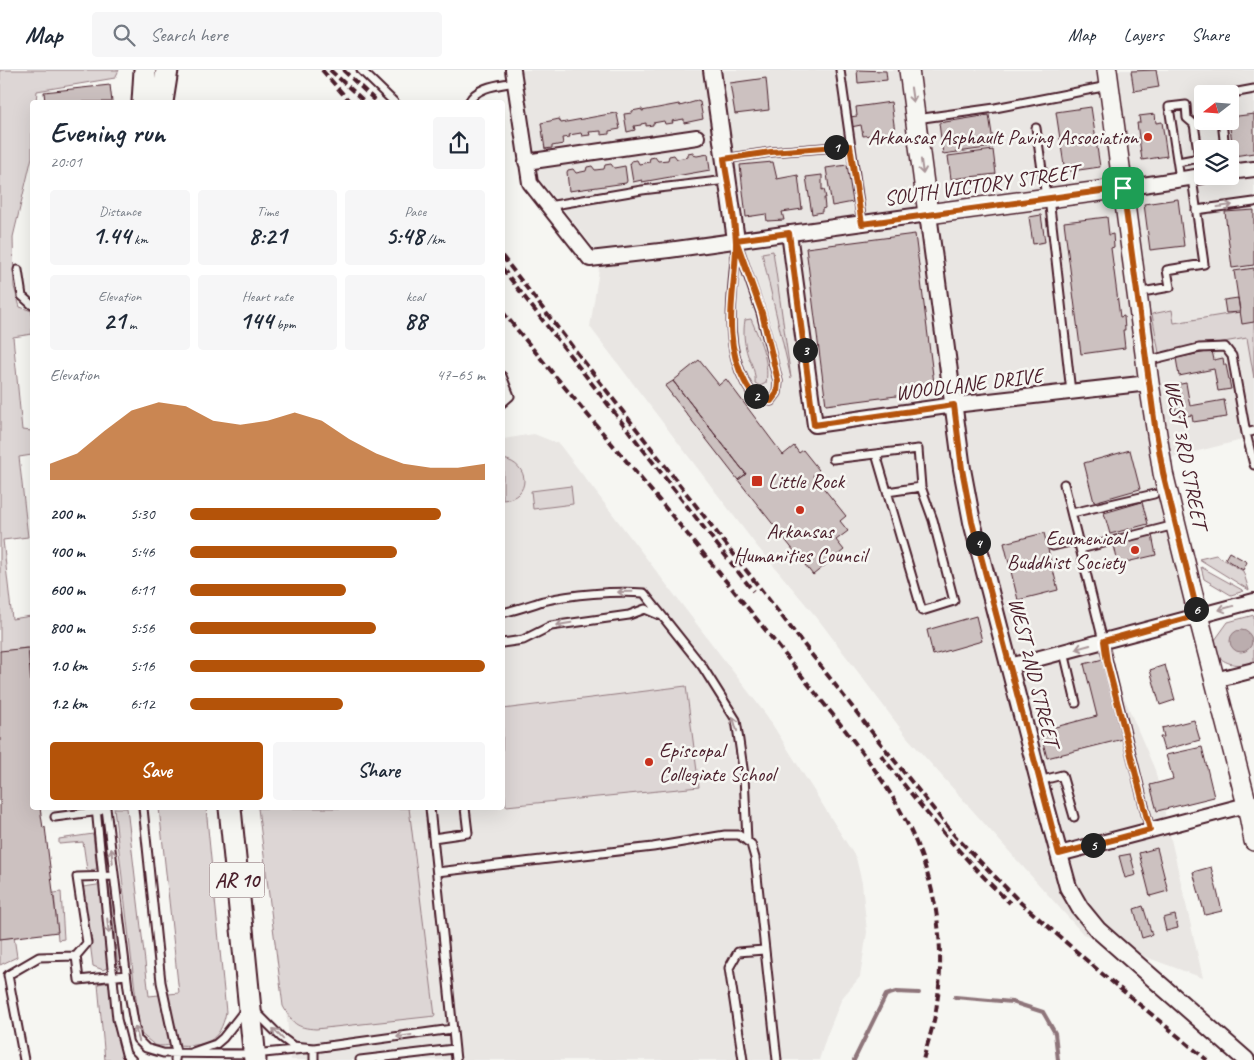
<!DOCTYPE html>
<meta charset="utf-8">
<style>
:root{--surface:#fff;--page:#f6f6f7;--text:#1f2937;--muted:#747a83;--line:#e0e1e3;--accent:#b45309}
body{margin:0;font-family:Caveat,sans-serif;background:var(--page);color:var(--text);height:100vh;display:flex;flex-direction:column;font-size:19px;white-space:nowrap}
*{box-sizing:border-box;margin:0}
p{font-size:16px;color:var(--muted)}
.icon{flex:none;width:28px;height:28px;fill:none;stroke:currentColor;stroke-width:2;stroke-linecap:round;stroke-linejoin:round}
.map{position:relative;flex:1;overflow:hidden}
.drawer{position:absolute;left:30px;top:30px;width:475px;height:710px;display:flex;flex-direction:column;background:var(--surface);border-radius:5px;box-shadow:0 5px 20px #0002}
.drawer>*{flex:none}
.needle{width:32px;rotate:253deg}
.tools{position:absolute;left:1194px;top:15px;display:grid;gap:10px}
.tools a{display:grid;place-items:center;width:45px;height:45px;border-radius:5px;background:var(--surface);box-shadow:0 5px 20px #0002;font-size:25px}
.pin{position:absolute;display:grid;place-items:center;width:42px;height:42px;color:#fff;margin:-21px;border-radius:10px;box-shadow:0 2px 8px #0006}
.km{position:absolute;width:25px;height:25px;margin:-12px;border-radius:50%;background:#222;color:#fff;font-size:14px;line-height:25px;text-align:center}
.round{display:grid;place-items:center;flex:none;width:52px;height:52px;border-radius:5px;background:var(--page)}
.overview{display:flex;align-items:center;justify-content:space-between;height:85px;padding:0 20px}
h1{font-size:28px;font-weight:800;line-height:38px}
.metrics{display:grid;grid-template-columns:repeat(3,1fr);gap:8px;height:85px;padding:5px 20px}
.metrics div{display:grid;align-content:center;border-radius:5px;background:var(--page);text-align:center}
.metrics b{font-size:25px;font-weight:800}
.metrics small{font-size:14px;font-weight:400}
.metrics p{font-size:14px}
.chart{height:140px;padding:10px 20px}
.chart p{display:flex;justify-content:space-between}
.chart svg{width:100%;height:90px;margin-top:5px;fill:var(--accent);opacity:.7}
.action{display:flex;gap:10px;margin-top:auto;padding:10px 20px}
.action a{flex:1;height:58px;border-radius:5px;background:var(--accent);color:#fff;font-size:20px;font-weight:800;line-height:58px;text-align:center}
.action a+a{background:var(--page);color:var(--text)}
ul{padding:0 20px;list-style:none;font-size:16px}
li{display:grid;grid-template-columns:80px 60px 1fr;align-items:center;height:38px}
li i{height:12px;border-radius:6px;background:var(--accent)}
header{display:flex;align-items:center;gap:30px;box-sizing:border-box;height:70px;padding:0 25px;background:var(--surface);border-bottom:1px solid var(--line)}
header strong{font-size:24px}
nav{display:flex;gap:28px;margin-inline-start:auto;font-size:18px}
.search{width:350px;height:45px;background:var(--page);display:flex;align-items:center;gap:12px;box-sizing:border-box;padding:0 18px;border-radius:5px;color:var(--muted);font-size:19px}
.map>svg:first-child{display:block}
.built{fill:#e9e6e3;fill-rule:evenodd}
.green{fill:#ddd6d5;stroke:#947a80}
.water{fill:#bbadae;stroke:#8e747a}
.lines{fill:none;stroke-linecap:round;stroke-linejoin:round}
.stream{stroke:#8e747a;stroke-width:4}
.building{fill:#ccc1c0;stroke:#4a1f2b}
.service-casing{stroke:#4a1f2b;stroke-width:11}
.minor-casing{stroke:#4a1f2b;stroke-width:18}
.tertiary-casing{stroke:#4a1f2b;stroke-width:20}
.secondary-casing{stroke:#4a1f2b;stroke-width:22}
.primary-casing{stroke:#4a1f2b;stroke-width:25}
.service{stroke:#f6f6f2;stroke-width:7}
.minor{stroke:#f6f6f2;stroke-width:14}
.tertiary{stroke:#f6f6f2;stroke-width:16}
.secondary{stroke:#f6f6f2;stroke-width:19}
.primary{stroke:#f6f6f2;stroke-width:21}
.rail{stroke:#4a1f2b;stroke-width:4;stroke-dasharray:8 4;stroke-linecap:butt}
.oneway{stroke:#a99598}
.route-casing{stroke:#fff;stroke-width:10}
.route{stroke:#b45309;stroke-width:6}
.poi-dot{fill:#c8321e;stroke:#f6f6f2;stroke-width:2}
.labels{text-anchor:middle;stroke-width:5;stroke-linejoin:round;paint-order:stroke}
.shield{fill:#f6f6f2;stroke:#7e6067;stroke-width:1}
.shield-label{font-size:20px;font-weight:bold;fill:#4a1f2b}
.poi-label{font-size:21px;fill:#4a1f2b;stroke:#f6f6f2;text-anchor:end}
.street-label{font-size:21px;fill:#4a1f2b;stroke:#f6f6f2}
</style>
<header>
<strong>Map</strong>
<div class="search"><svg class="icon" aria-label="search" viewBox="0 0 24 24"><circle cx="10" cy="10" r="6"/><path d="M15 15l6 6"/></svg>Search here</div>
<nav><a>Map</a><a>Layers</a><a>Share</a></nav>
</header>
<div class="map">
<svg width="1254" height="990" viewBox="0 0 1254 990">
<rect width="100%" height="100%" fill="#f6f6f2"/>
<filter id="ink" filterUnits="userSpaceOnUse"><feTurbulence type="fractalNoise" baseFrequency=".02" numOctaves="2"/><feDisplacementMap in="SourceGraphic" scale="10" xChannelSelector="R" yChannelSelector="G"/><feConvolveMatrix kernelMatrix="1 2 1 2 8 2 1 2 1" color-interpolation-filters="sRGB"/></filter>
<g filter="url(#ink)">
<path class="built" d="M 514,0 L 1254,0 L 1254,367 L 1155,392 L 1190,543 L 1099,569 L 1155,700 L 1203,908 L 1083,864 L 907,667 L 818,549 L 756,475 L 590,257 L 601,187 L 526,92 ZM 1202,24 L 1230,24 L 1230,51 L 1202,51 ZM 1202,79 L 1230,79 L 1230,106 L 1202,106 Z
M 534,364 L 559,374 L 767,646 L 856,788 L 862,813 L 867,862 L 860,907 L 842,928 L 827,965 L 819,990 L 291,990 L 284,919 L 259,738 L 502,738 L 503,369 Z"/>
<path class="green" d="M 0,0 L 119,0 L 115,8 L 37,21 L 36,32 L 32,32 L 32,87 L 13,167 L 14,217 L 20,237 L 32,241 L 32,264 L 13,267 L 22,360 L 32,361 L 32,385 L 19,387 L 28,467 L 3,470 L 12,549 L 31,546 L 32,577 L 0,582 Z
M 773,181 L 791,308 L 762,183 Z
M 1172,240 L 1174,253 L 1240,242 L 1254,252 L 1254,308 L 1247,268 L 1159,283 L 1152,244 Z
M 751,249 C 759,268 770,291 766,313 L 760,316 L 755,313 C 756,303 752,295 748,286 C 744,274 743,262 745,250 Z
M 503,389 C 531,394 531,428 503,430 Z
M 571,416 L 573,434 L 533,439 L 531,421 Z
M 1216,485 L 1243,501 L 1249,520 L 1199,489 Z
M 1201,497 L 1244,521 L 1231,525 L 1204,509 Z
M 1254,545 L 1254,592 C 1239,596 1229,596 1217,586 L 1215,570 L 1228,552 Z
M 686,616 L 699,717 L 506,736 L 502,703 L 503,639 Z
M 114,738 L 127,738 L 149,926 L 179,923 L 159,738 L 206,738 L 226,942 C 220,973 205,977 175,975 C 169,975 160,977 155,975 C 150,972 144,966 140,963 Z
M 258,738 L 409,738 L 435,946 L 316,959 C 296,958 292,953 283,936 Z
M 93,764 L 97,799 L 87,800 L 83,772 L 59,774 L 59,769 Z
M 104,814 L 112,895 L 103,900 L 93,896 L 83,817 Z
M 116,814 L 125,897 L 118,898 L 109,815 Z
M 61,822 L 64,869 L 58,870 L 54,823 Z
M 14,867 L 17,887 L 0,895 L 0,869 Z
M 111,912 L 126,984 L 125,990 L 105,990 L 98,914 Z"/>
<path class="water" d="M1230 571a11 11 0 1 1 22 0a11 11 0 1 1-22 0Z"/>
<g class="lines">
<path class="stream" d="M 955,927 L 1012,932 L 1043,942 L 1055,963 L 1058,990
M 854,990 L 886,925 L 896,922 L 919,923"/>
</g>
<path class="building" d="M 857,0 L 886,1 L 887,10 L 858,13 Z
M 1156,0 L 1159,17 L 1134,21 L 1131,1 Z
M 766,8 L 769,40 L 735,44 L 730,13 Z
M 110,15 L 112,32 L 45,32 L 44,22 Z
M 697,31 L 700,32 L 703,49 L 684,53 L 684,49 L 672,51 L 673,53 L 665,54 L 664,51 L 653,53 L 653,55 L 646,56 L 646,53 L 641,54 L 641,55 L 634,56 L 635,60 L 627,62 L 624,44 L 632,43 L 632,41 L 642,39 L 642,41 L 679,34 L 680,36 Z
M 891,32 L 895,62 L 863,66 L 861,55 L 851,57 L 850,47 L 857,46 L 856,37 Z
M 1091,37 L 1100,97 L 1065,102 L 1056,42 Z
M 615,43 L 617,44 L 620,59 L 609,61 L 609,64 L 601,65 L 601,61 L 589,62 L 590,65 L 582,66 L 581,63 L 569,65 L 570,67 L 562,68 L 563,74 L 552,76 L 552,78 L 545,79 L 541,53 L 559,49 L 561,53 Z
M 1155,44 L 1156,53 L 1162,52 L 1167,86 L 1142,90 L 1137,53 L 1140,53 L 1139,46 Z
M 1254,44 L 1254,83 L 1234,86 L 1229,51 L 1230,47 Z
M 989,45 L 994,77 L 943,84 L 939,53 Z
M 993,80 L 996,104 L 951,109 L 948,86 Z
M 693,82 L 693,85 L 697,86 L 708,84 L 710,100 L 642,112 L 642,110 L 633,112 L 630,94 L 631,93 L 631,91 L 637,90 L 639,94 L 649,92 L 650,88 L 655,87 L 658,91 L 668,90 L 669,86 L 674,85 L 677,89 L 688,87 L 688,83 Z
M 773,92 L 777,109 L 798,105 L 802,139 L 782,142 L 784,150 L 767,151 L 766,144 L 746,147 L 740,95 Z
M 611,94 L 614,98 L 625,96 L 627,111 L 626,113 L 569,121 L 567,102 L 568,100 L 573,99 L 576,103 L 586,101 L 587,97 L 592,96 L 595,100 L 604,99 L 605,95 Z
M 847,95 L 853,132 L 832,136 L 826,98 Z
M 822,105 L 822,120 L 824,119 L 826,128 L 824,128 L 825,138 L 822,139 L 822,142 L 812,144 L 806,107 Z
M 1178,129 L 1184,176 L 1150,180 L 1144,134 Z
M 1254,140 L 1254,195 L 1232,198 L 1225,142 Z
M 1041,145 L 1045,172 L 1033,174 L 1029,147 Z
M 1107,147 L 1109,165 L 1113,164 L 1114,177 L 1111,178 L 1120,247 L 1124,246 L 1125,260 L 1123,260 L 1125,278 L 1081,284 L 1064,152 Z
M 915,164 L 935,321 L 826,335 L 806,178 Z
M 1254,198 L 1254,252 L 1242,254 L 1234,201 Z
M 1238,228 L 1240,242 L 1226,243 L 1224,230 Z
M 1212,281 L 1214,290 L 1223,288 L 1224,295 L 1226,295 L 1231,319 L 1218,321 L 1214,299 L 1179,306 L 1176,288 Z
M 699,290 L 719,315 L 726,309 L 783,385 L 794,376 L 799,383 L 803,380 L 819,400 L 813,405 L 846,446 L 840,451 L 848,461 L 836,470 L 844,480 L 813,505 L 738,410 L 746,404 L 673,311 Z
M 673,311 L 746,404 L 738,410 L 665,316 Z
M 1186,313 L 1190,336 L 1224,330 L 1227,347 L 1193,352 L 1192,345 L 1180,347 L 1179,341 L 1176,341 L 1171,316 Z
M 1130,380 L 1140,419 L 1094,432 L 1084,393 Z
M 1142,432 L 1148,454 L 1110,464 L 1104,443 Z
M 1044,463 L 1058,520 L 1018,530 L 1004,473 Z
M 1149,463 L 1152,465 L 1156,485 L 1118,494 L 1114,475 L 1115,472 Z
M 1229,482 L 1247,492 L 1243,500 L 1225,489 Z
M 976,546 L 982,571 L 933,585 L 927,560 Z
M 28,578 L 32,627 L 32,738 L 40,738 L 43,758 L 45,757 L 58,862 L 0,869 L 0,581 Z
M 1103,589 L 1123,669 L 1047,688 L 1040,661 L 1097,646 L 1084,594 Z
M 1165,595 L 1175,630 L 1160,635 L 1150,600 Z
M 1194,650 L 1200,670 L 1164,680 L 1160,667 L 1164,667 L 1162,658 Z
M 1202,677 L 1214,727 L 1157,741 L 1150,715 L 1173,709 L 1166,685 Z
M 1157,778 L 1168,821 L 1150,826 L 1139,783 Z
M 1130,784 L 1136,805 L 1125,808 L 1119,786 Z
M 1211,797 L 1222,841 L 1205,845 L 1193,802 Z
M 1143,836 L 1152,865 L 1142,868 L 1134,839 Z
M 1175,845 L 1178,858 L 1166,861 L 1163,848 Z"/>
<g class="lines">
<defs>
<path id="service" d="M 361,0 L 394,32
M 840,0 L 862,154
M 1227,24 L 1254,19
M 469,32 C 477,16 499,15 515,12
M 916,49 L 995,38 L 1108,16
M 1222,51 L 1225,79
M 1036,58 L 1046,127
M 724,89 L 771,82 L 850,76
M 1178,92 L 1199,88 L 1194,54 L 1187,48 L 1186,35 L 1169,37 L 1180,109
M 1049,128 L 1071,322
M 548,136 L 642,120 L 727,110
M 1196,140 L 1254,132
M 736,170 L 761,243 L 778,311 L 777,323 L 771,331 C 758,330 751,324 745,312 C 721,267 735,218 736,170 Z
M 18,200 L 22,226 L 32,235
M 1137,223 L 1170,217 L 1167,200 L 1204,194 L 1192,108
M 1146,291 L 1199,278 L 1225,277 L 1232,286 L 1246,363
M 502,306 L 510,326 L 502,333
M 1254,361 L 1246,363 L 1254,395
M 833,389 L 918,379 L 921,417 L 933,450 L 954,531 L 922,541 L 876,384
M 1064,414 L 1150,760
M 887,422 L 921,417
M 1072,443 L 1154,424
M 1053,476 L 1074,471 L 1081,478 L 1084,478 L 1175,455
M 502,543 C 516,540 530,535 543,531 C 572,524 614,521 644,523 L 702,596 L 736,650 L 744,705 L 747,771
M 502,573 L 523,570 L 551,556 L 629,545 L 645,539 L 659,545
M 1064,582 L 1076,633
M 1039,711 L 1062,705 L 1074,747
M 96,738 L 117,949 L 126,984 L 132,990
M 106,738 L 128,918 L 137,969 L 146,978 L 163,983 L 254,984 L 314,978 L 452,959
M 143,738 L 161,912 L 176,982 L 175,990
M 430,738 L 456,990
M 55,747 L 100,741
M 433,768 L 468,763 L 465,738
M 437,802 L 653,777 L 725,765 L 739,765 L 751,774 L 755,788 L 777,990
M 114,806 L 77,807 L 87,873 L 76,886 L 79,910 L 126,905
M 256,942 L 281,967 L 293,976 L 314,978 L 314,990
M 193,982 L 216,974 L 223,968 L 245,940
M 24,990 L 8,905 L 39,887 L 76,886
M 360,990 L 454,979
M 743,990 L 729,898 L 738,882 L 764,880"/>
<path id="minor" d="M 513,0 L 530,113 L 590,189 L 669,180 L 928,144
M 526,92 L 697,67
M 1230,102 L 1254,99
M 1123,118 L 1202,106
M 789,163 L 815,355 L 954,335 L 1149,313
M 1010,596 L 1254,531
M 1215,610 L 1254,600
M 1059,784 L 1254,733"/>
<path id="tertiary" d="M 712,0 L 736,170
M 928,144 L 962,399 L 972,452 L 1039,711 L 1068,817 L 1080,838 L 1098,860 L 1246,990"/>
<path id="secondary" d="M 909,0 L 928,144 L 1123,118
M 1107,0 L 1149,313 L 1163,403 L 1198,545 L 1247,735 L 1254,771"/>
<path id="primary" d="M 143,32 L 145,0
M 162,32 L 167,0
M 230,738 L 255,990"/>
</defs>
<use href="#service" class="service-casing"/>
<use href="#minor" class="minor-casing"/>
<use href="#tertiary" class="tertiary-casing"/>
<use href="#secondary" class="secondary-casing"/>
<use href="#primary" class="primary-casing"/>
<use href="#service" class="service"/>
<use href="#minor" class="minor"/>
<use href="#tertiary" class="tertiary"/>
<use href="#secondary" class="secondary"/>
<use href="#primary" class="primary"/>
<path class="rail" d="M 322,0 L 350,32
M 330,0 L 365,32
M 343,0 L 377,32
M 502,186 L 878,670 L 955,766 L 1021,833 L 1100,902 L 1207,990
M 502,198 L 753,521
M 502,241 C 600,362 702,478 797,600 C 844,660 898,718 923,791 C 939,835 944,886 937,933 C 935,952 928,971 923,990
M 881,685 C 921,737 962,788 1010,833"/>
</g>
<defs><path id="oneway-shaft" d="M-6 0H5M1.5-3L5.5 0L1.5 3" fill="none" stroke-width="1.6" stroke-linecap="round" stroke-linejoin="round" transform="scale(1.25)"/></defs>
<g class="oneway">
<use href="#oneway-shaft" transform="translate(912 25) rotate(82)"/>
<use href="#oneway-shaft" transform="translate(922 97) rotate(82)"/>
<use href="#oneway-shaft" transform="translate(1225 136) rotate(-8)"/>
<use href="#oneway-shaft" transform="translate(625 522) rotate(179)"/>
<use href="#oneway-shaft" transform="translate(1226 538) rotate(165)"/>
<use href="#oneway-shaft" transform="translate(564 554) rotate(171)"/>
<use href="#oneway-shaft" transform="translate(1083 577) rotate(165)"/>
<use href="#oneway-shaft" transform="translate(735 654) rotate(-106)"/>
<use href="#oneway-shaft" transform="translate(112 786) rotate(-96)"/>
<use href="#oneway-shaft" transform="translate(108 856) rotate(84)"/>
<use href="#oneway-shaft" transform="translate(137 964) rotate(-107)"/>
<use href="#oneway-shaft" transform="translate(278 964) rotate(-134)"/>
<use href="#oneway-shaft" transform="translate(404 966) rotate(172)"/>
</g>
</g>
<g class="lines" filter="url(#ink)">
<defs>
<path id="route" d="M 1123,118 L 862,154 L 850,76 L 771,82 L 724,89 C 728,116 735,145 736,173 C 736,222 720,265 745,312 C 751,324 758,330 771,331 L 777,323 L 778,311 L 762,243 L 736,170 L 789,163 L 814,355 L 954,335 L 962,399 L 972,452 L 1059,784 L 1150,760 L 1107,592 L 1104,571 L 1198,545 L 1163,403 L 1155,356 L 1123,118"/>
</defs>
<use href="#route" class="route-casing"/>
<use href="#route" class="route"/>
</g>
<g class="poi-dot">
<circle cx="1148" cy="67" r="5"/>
<rect x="751" y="405" width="12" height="12" rx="2.5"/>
<circle cx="800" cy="440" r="5"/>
<circle cx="1135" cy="480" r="5"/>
<circle cx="649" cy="692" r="5"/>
</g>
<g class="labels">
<rect class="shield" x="209.5" y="792.5" width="55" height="35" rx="4"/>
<g class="shield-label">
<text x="237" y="817">AR 10</text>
</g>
<g class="poi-label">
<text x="1138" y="74">Arkansas Asphault Paving Association</text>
<text x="768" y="418" text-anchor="start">Little Rock</text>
<text x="800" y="468" text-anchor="middle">Arkansas<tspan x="800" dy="24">Humanities Council</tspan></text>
<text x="1125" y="475">Ecumenical<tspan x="1125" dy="24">Buddhist Society</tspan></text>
<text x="659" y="687" text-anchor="start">Episcopal<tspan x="659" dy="24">Collegiate School</tspan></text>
</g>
<g class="street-label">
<text transform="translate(981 115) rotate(-8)" y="7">SOUTH VICTORY STREET</text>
<text transform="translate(969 314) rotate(-7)" y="7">WOODLANE DRIVE</text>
<text transform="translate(1186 384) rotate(79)" y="7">WEST 3RD STREET</text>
<text transform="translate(1034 602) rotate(76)" y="7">WEST 2ND STREET</text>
</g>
</g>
</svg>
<div class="tools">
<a><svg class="needle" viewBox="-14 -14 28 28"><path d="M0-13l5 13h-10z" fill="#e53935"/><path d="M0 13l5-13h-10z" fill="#747a83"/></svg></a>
<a><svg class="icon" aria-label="layers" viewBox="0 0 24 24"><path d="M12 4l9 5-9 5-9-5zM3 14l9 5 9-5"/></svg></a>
</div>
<div class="pin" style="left:1123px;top:118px;background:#1e9e55"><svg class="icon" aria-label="arrive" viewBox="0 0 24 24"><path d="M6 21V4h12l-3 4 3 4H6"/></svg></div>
<b class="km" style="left:836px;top:77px">1</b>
<b class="km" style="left:756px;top:326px">2</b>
<b class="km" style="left:805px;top:280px">3</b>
<b class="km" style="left:978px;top:473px">4</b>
<b class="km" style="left:1093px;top:775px">5</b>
<b class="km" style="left:1196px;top:539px">6</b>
<section class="drawer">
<div class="overview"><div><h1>Evening run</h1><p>20:01</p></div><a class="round"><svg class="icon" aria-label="share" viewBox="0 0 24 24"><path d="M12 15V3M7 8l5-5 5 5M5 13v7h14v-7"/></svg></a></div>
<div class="metrics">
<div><p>Distance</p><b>1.44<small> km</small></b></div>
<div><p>Time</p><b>8:21</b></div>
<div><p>Pace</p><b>5:48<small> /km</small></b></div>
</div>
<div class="metrics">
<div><p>Elevation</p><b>21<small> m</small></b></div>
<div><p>Heart rate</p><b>144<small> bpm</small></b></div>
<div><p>kcal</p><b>88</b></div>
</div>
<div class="chart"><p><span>Elevation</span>47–65 m</p>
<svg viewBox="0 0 160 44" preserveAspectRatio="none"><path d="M0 44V36L10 31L20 20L30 10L40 6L50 8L60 15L70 17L80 15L90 11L100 15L110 24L120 31L130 36L140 38L150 38L160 36V44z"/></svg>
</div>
<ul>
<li><b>200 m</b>5:30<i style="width:85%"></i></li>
<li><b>400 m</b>5:46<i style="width:70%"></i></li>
<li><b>600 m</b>6:11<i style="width:53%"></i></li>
<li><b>800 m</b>5:56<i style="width:63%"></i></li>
<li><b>1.0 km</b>5:16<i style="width:100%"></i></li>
<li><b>1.2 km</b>6:12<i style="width:52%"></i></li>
</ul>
<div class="action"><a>Save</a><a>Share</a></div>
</section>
</div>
